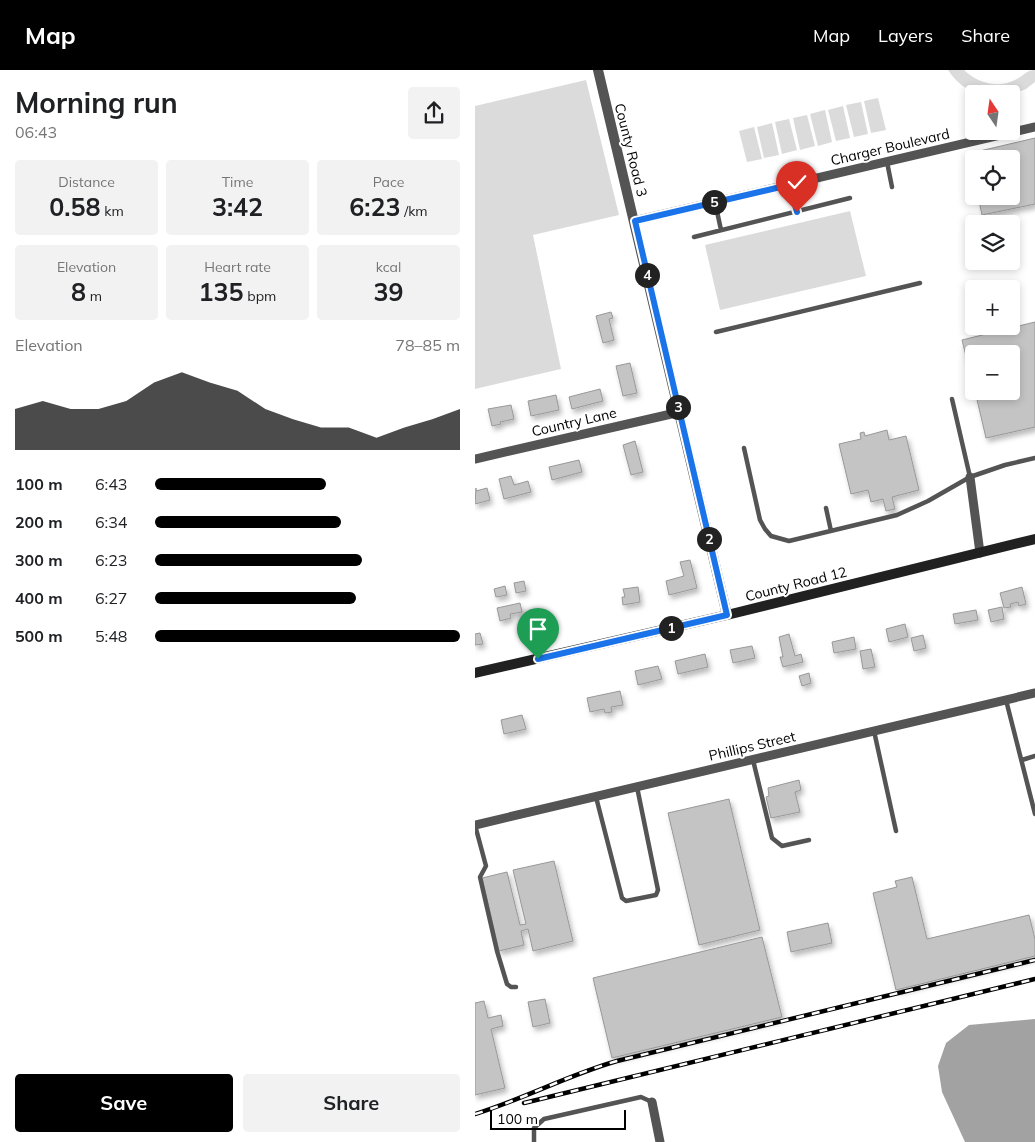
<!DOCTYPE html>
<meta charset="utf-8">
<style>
:root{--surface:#fff;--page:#f2f2f2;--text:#202124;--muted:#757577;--accent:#000}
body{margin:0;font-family:Mulish,sans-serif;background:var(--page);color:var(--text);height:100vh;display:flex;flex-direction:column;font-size:19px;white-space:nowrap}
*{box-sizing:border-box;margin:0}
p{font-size:16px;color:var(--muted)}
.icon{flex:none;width:28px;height:28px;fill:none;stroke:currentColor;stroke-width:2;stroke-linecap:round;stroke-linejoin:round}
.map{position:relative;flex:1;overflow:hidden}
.panel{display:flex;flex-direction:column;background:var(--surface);width:475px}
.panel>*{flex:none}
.needle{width:32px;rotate:347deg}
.fabs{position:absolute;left:490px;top:15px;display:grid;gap:10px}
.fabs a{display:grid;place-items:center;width:55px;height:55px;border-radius:5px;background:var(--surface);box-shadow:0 2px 8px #0003;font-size:25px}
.scale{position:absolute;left:15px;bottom:12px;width:136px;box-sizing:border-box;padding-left:5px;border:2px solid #000;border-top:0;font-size:14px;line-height:18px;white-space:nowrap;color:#000;-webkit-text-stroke:4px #fff;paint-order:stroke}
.pin{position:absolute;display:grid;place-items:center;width:42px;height:42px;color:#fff;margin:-51px -21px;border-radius:50% 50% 50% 0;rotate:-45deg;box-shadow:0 0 5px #0007}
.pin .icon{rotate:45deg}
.km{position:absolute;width:25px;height:25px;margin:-12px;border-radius:50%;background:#222;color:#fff;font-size:14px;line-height:25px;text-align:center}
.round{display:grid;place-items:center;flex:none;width:52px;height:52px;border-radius:5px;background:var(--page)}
.headline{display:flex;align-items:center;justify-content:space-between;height:85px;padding:0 15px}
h1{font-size:28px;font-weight:700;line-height:38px}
.figures{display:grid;grid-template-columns:repeat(3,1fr);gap:8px;height:85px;padding:5px 15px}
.figures div{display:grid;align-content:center;border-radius:5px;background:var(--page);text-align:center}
.figures b{font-size:25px;font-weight:700}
.figures small{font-size:14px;font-weight:400}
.figures p{font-size:14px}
.chart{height:140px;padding:10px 15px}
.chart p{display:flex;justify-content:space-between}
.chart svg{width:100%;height:90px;margin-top:5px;fill:var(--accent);opacity:.7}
.action{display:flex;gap:10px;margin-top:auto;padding:10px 15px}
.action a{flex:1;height:58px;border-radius:5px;background:var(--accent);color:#fff;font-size:20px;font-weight:700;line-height:58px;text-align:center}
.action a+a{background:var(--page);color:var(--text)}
ul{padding:0 15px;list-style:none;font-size:16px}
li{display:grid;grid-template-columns:80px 60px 1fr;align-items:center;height:38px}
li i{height:12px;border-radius:6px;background:var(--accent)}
header{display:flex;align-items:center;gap:30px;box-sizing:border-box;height:70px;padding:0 25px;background:var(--accent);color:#fff}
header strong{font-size:24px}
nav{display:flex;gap:28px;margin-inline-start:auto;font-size:18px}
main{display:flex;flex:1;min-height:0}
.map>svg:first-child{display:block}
.green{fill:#dbdbdb}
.water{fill:#a2a2a2}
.building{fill:#c4c4c4;stroke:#989898;filter:url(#shadow)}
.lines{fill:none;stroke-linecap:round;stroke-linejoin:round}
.service{stroke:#545454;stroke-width:4.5}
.minor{stroke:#545454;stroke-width:9}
.tertiary{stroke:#545454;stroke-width:10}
.secondary{stroke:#212121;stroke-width:10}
.rail-casing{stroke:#000;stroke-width:4.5}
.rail{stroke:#fff;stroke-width:2.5;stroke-dasharray:8;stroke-linecap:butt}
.route-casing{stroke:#fff;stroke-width:10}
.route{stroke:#1a73e8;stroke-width:6}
.labels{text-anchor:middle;stroke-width:4;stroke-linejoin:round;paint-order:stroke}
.street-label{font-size:14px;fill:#000;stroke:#fff}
</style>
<header>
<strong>Map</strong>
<nav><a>Map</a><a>Layers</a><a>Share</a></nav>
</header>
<main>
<section class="panel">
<div class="headline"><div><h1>Morning run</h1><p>06:43</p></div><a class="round"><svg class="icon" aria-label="share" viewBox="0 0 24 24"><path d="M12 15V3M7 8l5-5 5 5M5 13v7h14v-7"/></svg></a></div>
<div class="figures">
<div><p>Distance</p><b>0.58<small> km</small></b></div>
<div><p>Time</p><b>3:42</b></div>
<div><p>Pace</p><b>6:23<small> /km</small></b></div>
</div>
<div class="figures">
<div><p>Elevation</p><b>8<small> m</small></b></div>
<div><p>Heart rate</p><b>135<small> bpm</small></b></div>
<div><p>kcal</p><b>39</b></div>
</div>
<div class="chart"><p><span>Elevation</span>78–85 m</p>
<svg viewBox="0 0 160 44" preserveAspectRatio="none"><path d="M0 44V24L10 20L20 24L30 24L40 20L50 11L60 6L70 11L80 15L90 24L100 29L110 33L120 33L130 38L140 33L150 29L160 24V44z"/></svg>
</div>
<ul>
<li><b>100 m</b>6:43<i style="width:56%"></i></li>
<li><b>200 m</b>6:34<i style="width:61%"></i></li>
<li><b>300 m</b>6:23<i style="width:68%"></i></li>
<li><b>400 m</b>6:27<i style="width:66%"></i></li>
<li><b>500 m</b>5:48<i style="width:100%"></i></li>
</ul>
<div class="action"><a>Save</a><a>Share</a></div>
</section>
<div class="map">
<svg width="560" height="1072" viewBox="0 0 560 1072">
<defs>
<filter id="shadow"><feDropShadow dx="2.5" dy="4" stdDeviation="2.5" flood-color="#0004"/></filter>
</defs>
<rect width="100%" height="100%" fill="#fff"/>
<path class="green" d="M 473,0 L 489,0 C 504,14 524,19 542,9 C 549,5 552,0 560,0 L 560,12 L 551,19 L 536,25 L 536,24 C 506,24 492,27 473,0 Z
M 111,10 L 144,145 L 58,165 L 86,299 L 0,319 L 0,36 Z
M 403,28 L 411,60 L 396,63 L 389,31 Z
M 386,32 L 393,64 L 379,67 L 371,35 Z
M 368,36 L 375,68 L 361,71 L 353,40 Z
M 350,40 L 357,72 L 343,76 L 335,44 Z
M 332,45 L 340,76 L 325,80 L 318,48 Z
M 314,49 L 322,80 L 307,84 L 300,52 Z
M 297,53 L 304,85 L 289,88 L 282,57 Z
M 279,57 L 287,89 L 272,92 L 264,61 Z
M 375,141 L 391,206 L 245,240 L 230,175 Z"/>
<path class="water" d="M 560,949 L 560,1072 L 490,1072 L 467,1022 L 463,996 L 471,973 L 494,955 Z"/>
<path class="building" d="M 560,68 L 560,134 L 507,145 L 503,126 L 536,126 L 536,89 L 499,89 L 499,110 L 492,84 Z
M 136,242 L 138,248 L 134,249 L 139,270 L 128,273 L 121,246 Z
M 560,252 L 560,357 L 511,368 L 500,321 L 536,321 L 536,284 L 499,284 L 499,318 L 487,270 Z
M 155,293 L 162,323 L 148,326 L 141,296 Z
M 125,319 L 128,331 L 97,339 L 94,327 Z
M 81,325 L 84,340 L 56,346 L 53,331 Z
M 36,335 L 39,349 L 25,352 L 26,354 L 17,356 L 13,339 Z
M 412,360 L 414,370 L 431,366 L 444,420 L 417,427 L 420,439 L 411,441 L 408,429 L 396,432 L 393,420 L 376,424 L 364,374 L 386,369 L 385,363 L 389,362 L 390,366 Z
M 160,371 L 168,402 L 156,405 L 148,375 Z
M 104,390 L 107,402 L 77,410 L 74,397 Z
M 36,406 L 39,415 L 53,411 L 56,422 L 29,429 L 24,409 Z
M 1,418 L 1,421 L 12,418 L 15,430 L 0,434 Z
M 215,490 L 222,518 L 194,525 L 191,511 L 209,506 L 205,492 Z
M 49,511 L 51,521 L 41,523 L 39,513 Z
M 30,516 L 32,525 L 21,527 L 19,519 Z
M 163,517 L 165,532 L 148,535 L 147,527 L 150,527 L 148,519 Z
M 547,517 L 551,534 L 544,536 L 543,532 L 535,534 L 536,537 L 529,538 L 525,523 Z
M 45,533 L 47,542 L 35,544 L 36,548 L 25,551 L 22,538 Z
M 527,537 L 529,549 L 516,552 L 513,540 Z
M 501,540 L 503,550 L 480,554 L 478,544 Z
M 67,545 L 70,562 L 59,565 L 56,547 Z
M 430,554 L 433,567 L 414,572 L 411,559 Z
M 5,563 L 8,574 L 0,575 L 0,564 Z
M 314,564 L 320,586 L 326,584 L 328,592 L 308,597 L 305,587 L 308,587 L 304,567 Z
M 448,565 L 451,578 L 439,581 L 436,568 Z
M 379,567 L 381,579 L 359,583 L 357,572 Z
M 277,576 L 280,588 L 258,593 L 255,580 Z
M 396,579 L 400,597 L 388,599 L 385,581 Z
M 230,584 L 233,597 L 203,604 L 200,591 Z
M 183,596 L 187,609 L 163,615 L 160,601 Z
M 334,603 L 336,613 L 327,616 L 324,606 Z
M 145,621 L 148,635 L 136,637 L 137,642 L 130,643 L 129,639 L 115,642 L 112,628 Z
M 47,645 L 51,659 L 29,664 L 26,650 Z
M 324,710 L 326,720 L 320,722 L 325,742 L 296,748 L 291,727 L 294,726 L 293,718 Z
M 254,729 L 285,860 L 224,875 L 193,743 Z
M 79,791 L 98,871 L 58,881 L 53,859 L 46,861 L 49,875 L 24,881 L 7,808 L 32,802 L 45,855 L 51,854 L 38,800 Z
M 437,807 L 452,869 L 554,845 L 560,869 L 560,886 L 421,920 L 398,823 L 422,817 L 420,811 Z
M 353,853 L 357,873 L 316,882 L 312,862 Z
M 287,867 L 307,947 L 137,988 L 118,908 Z
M 70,929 L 75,953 L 58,957 L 53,932 Z
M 9,931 L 13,948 L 26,945 L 28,956 L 16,959 L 30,1018 L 0,1025 L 0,933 Z"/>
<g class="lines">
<path class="service" d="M 412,92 L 417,117
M 314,115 L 321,142
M 240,132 L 246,160
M 219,167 L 375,128
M 241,262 L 445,213
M 477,329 L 495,407
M 269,378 L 285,450 L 290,459 L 296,466 L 314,471 L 422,445 L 453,431 L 495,407 L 530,395 L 560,388
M 351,438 L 356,461
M 531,630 L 560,744
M 399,661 L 421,761
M 278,690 L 297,768 L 307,776 L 334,770
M 547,690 L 560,686
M 121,727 L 147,828 L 151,831 L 181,825 L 183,820 L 162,717
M 0,755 L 11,796 L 5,807 L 22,881 L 32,914 L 36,917 L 41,917
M 59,1072 L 59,1058 L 69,1049 L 166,1027 L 177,1032"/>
<path class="minor" d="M 159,151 L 560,57
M 0,389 L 205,342
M 495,407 L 505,483
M 0,755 L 560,623
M 177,1032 L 185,1072"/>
<path class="tertiary" d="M 123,0 L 252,545"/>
<path class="secondary" d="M 0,603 L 252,545 L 560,469"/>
<defs>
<path id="rail" d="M 49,1033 L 560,909
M 0,1044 C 49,1029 93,1005 142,991 L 560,890"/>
</defs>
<use href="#rail" class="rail-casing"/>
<use href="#rail" class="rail"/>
</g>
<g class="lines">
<defs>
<path id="route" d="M 63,589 L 252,545 L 160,151 L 314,115 L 322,142"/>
</defs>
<use href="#route" class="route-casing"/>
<use href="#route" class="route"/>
</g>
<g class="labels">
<g class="street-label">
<text transform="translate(415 77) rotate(-13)" y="5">Charger Boulevard</text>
<text transform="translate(156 80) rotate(76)" y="5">County Road 3</text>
<text transform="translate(99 352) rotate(-13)" y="5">Country Lane</text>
<text transform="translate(321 514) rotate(-14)" y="5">County Road 12</text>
<text transform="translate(277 676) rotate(-13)" y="5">Phillips Street</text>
</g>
</g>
</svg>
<div class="fabs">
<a><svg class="needle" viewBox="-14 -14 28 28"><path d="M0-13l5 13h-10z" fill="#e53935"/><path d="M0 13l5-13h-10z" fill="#757577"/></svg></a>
<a><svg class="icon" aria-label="locate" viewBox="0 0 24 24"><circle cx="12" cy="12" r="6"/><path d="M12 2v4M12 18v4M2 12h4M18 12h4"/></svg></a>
<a><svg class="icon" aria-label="layers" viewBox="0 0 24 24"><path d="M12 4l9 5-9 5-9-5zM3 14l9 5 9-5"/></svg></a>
<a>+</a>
<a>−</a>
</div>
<div class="scale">100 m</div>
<div class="pin" style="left:63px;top:589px;background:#1e9e55"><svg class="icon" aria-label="arrive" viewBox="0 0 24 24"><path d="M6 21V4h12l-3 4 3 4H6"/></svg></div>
<div class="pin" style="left:322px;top:142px;background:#d93025"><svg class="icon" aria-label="check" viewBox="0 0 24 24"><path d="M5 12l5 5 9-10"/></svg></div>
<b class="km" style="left:196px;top:558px">1</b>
<b class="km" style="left:234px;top:469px">2</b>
<b class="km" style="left:203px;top:337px">3</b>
<b class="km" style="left:172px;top:205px">4</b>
<b class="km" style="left:239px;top:132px">5</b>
</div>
</main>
